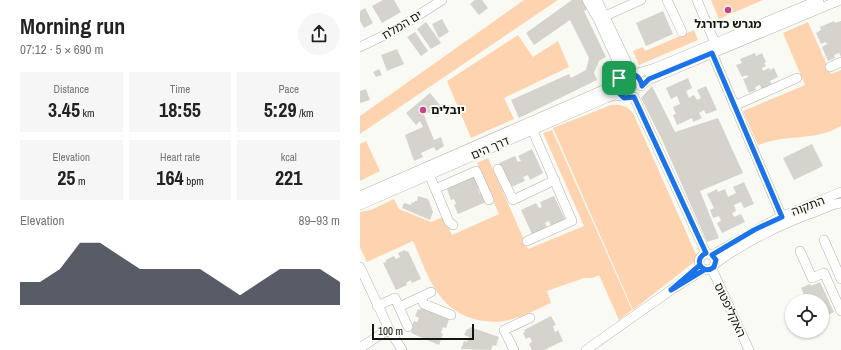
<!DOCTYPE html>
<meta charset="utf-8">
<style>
:root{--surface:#fff;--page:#f6f6f6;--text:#222;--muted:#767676;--accent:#111827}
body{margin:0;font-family:"Archivo Narrow","Noto Sans Hebrew",sans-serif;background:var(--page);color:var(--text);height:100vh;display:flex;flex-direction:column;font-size:15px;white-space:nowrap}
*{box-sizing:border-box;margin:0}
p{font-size:13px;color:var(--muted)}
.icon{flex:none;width:22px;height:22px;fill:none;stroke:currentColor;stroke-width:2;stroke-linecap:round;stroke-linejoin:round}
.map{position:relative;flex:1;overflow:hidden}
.details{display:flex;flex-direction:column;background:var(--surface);width:360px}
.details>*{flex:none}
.controls{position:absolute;left:425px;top:294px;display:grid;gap:8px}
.controls a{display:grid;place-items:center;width:44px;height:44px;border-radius:50%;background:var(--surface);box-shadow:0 1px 3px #0004;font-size:20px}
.scale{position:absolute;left:12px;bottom:10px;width:102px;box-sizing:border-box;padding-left:4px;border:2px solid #141412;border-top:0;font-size:11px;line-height:14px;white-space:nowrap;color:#141412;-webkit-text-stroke:3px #f9faf3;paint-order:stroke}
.pin{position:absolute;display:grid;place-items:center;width:34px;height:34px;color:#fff;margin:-17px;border-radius:8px;box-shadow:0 2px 6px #0006}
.round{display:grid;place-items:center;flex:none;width:42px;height:42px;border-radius:21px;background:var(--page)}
.overview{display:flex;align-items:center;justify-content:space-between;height:68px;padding:0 20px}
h1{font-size:22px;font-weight:700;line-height:30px}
.stats{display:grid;grid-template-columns:repeat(3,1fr);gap:6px;height:68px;padding:4px 20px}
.stats div{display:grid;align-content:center;border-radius:0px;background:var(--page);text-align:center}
.stats b{font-size:20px;font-weight:700}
.stats small{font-size:11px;font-weight:400}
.stats p{font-size:11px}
.chart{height:112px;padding:8px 20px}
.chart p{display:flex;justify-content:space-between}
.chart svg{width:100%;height:72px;margin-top:4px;fill:var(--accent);opacity:.7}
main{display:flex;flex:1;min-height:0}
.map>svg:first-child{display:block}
.green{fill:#fed4b0}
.building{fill:#d5d3cc}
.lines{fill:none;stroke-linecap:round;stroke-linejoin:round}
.minor-casing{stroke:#b2b3ac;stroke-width:10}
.minor{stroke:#fff;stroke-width:9}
.route-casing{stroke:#fff;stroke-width:8}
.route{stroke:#1a73e8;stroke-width:5}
.poi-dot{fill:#c5438b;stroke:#f9faf3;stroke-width:1.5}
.labels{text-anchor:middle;stroke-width:4;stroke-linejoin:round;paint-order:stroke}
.poi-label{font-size:12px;font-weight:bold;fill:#141412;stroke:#f9faf3}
.street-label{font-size:12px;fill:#141412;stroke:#f9faf3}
</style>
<main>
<section class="details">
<div class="overview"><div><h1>Morning run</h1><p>07:12 · 5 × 690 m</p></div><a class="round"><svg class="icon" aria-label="share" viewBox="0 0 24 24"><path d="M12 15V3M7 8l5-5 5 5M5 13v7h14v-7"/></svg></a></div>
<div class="stats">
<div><p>Distance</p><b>3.45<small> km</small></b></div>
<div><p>Time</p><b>18:55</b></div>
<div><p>Pace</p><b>5:29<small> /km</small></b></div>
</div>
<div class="stats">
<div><p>Elevation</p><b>25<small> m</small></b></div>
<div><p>Heart rate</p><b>164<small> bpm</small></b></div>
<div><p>kcal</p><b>221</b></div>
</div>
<div class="chart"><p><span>Elevation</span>89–93 m</p>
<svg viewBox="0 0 160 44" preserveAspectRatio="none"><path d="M0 44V30L10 30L20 22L30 6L40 6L50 14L60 22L70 22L80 22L90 22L100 30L110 38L120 30L130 22L140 22L150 22L160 30V44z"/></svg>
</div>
</section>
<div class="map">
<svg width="481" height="350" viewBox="0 0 481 350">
<rect width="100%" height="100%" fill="#f9faf3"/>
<path class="green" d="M 164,0 L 198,0 L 0,134 L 0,116 Z
M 351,0 L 403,0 L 359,19 Z
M 448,22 L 471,74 L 481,70 L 481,126 C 461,138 439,136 416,140 C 410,141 404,143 398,145 L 383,111 L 445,85 L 423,33 Z
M 334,30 L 338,40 L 279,65 L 273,51 L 283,47 L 285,51 Z
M 158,35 L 173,57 L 198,41 L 209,67 L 144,98 L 154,119 L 111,138 L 87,81 Z
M 251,105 C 261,104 267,106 273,113 L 338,259 L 273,310 L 193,128 Z
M 192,130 L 272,310 L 259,320 L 239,275 L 233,278 L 224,278 L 187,291 L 191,303 C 179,308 165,316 152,319 C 141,323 130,322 118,320 C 77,311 68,275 53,241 L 7,262 L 0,247 L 0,212 L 11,210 L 34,199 L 39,209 L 71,222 L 83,217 L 92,235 L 139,214 L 117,163 L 128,158 L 168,249 L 224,226 L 183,133 Z
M 6,141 L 20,171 L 0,181 L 0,144 Z"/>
<path class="building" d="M 23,0 L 34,0 L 41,12 L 22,23 L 12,6 Z
M 115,0 L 122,0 L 128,8 L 119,15 L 110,4 Z
M 212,0 L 224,0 L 229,8 L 224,11 L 246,57 L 239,61 L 234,73 L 237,80 L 159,118 L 151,100 L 209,74 L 211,78 L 226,70 L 229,58 L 210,20 L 174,45 L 166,33 Z
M 5,8 L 13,23 L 4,28 L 0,21 L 0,11 Z
M 303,11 L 313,34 L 286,46 L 276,23 Z
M 82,19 L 89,32 L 79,38 L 72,24 Z
M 474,21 L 475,23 L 481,21 L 481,57 L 479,53 L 474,55 L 475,58 L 468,61 L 462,47 L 467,44 L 466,42 L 461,44 L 456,33 L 461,30 L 460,27 Z
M 66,22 L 81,43 L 71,49 L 57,29 Z
M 55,32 L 68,51 L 61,56 L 47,37 Z
M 37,49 L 44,64 L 27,71 L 21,55 Z
M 395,53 L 396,56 L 402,53 L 406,62 L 404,63 L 406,66 L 402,68 L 403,71 L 409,68 L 410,70 L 414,68 L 418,77 L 410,81 L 412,85 L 402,90 L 400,85 L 395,87 L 396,90 L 389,93 L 383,79 L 388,77 L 387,75 L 382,77 L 376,65 L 382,63 L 380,59 Z
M 19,69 L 22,75 L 16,77 L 13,72 Z
M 328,78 L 332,88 L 326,91 L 329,98 L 334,95 L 337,100 L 341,98 L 337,90 L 346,86 L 357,110 L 346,114 L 344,110 L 339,113 L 342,118 L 333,122 L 332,118 L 317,125 L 313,115 L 316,114 L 313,107 L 320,104 L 317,96 L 311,99 L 306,88 Z
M 292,86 L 315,132 L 358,118 L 383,173 L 340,191 L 359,238 L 347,242 L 303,142 L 281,98 Z
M 6,89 L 10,100 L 0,103 L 0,91 Z
M 70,93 L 84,110 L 77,117 L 73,112 L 71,114 L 68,112 L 64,115 L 74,140 L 81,137 L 84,146 L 76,151 L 74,147 L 61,153 L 63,157 L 54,161 L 45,135 L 63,127 L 60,121 L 56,125 L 46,113 Z
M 452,144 L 463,166 L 434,180 L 423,158 Z
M 172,149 L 183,173 L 170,180 L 168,175 L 163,177 L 165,181 L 151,187 L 139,163 L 155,156 L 158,162 L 161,161 L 158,156 Z
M 115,176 L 120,188 L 118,189 L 120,194 L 122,193 L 126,202 L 98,214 L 94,205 L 96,204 L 94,199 L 91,200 L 87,189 Z
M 384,182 L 394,204 L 384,208 L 381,202 L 374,205 L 376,211 L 372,213 L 374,217 L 381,214 L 385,222 L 362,233 L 357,223 L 361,221 L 359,216 L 353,218 L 350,210 L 354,208 L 347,194 L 357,189 L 358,192 L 365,189 L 368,197 L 376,193 L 373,187 Z
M 58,196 L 68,199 L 73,212 L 70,220 L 42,208 L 44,203 L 51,205 L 52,202 L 54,203 L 55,201 L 57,201 Z
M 194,196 L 205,219 L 191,226 L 189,221 L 185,223 L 187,227 L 172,234 L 161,210 L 176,203 L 179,208 L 182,207 L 180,202 Z
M 45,250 L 46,252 L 48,251 L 61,279 L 52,283 L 51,280 L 46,283 L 47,285 L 36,290 L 23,263 L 26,262 L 26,260 L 34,256 L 36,259 L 40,257 L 38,253 Z
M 460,282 L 474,312 L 466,316 L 465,312 L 462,314 L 462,301 L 447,301 L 441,288 L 450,284 L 451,286 Z
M 61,308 L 89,319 L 86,328 L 83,327 L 81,333 L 83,334 L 79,345 L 51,333 L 52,330 L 50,330 L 54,321 L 57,322 L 59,318 L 55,316 L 58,309 L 60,310 Z
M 191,316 L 196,325 L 193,326 L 195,332 L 198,330 L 203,341 L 184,350 L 172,350 L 169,344 L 172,342 L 170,337 L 166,339 L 163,333 L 165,332 L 164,330 Z
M 110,327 L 139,337 L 136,346 L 133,345 L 131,350 L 101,349 L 104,341 L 107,342 L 109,337 L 104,335 L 107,329 L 109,329 Z"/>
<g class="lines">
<defs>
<path id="minor" d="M 227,0 L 238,19 L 259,65 L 260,71 L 259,78
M 237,0 L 272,74
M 307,0 L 322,32
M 337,0 L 355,43
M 245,16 L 281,0
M 0,47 L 37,29 L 82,0
M 352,53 L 422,217
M 470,67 L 481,62
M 274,74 L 295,68 L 459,0
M 281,86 L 289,79 L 298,76 L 480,0
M 274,97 L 346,253
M 374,106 L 437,78
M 138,169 L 153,200 L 195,180
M 69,174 L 89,222 L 93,225
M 75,189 L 116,171 L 129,200
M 0,196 L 243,90 L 257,82
M 0,205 L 246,98 L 255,95 L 261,96
M 464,240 L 481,279
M 167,241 L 212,221 L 172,129
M 440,251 L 452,278 L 464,273 L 481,311
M339 262a8 8 0 1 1 16 0a8 8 0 1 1-16 0Z
M 352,255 L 418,218 L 481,192
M 356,263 C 383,243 423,223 455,212 C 463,209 472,204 481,203
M 0,267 L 29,329 L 42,350
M 352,269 L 389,350
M 61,297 L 64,304 L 91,315
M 17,306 L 35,298 L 48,327
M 39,307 L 71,292
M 0,348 L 29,329
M 154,350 L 144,330 L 170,318
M 226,350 L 311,290 L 344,269"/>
</defs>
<use href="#minor" class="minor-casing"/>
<use href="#minor" class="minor"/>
</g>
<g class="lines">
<defs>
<path id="route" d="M 259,78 L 256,83 L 257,91 L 264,98 L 274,97 L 346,253 C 338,257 337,264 344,270 L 311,290 L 340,265 C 343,271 349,271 354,267 L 356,260 L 352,255 L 394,230 L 422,217 L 352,53 L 289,79 L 282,86 C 280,74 268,69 259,78"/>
</defs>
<use href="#route" class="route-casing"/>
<use href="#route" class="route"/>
</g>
<g class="poi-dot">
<circle cx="368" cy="10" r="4"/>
<circle cx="63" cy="110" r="4"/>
</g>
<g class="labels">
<g class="poi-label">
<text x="368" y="28">מגרש כדורגל</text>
<text x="71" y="114" text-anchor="start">יובלים</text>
</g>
<g class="street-label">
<text transform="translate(42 25) rotate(-31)" y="4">ים המלח</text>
<text transform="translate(130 148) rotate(-23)" y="4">דרך הים</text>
<text transform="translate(448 206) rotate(-21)" y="4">התקוה</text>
<text transform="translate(370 310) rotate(65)" y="4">האקליפטוס</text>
</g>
</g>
</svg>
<div class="controls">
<a><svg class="icon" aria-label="locate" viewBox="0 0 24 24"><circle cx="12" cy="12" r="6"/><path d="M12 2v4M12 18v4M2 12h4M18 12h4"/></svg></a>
</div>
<div class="scale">100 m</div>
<div class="pin" style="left:259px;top:78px;background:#1e9e55"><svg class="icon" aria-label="arrive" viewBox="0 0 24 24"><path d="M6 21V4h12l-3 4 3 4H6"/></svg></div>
</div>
</main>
